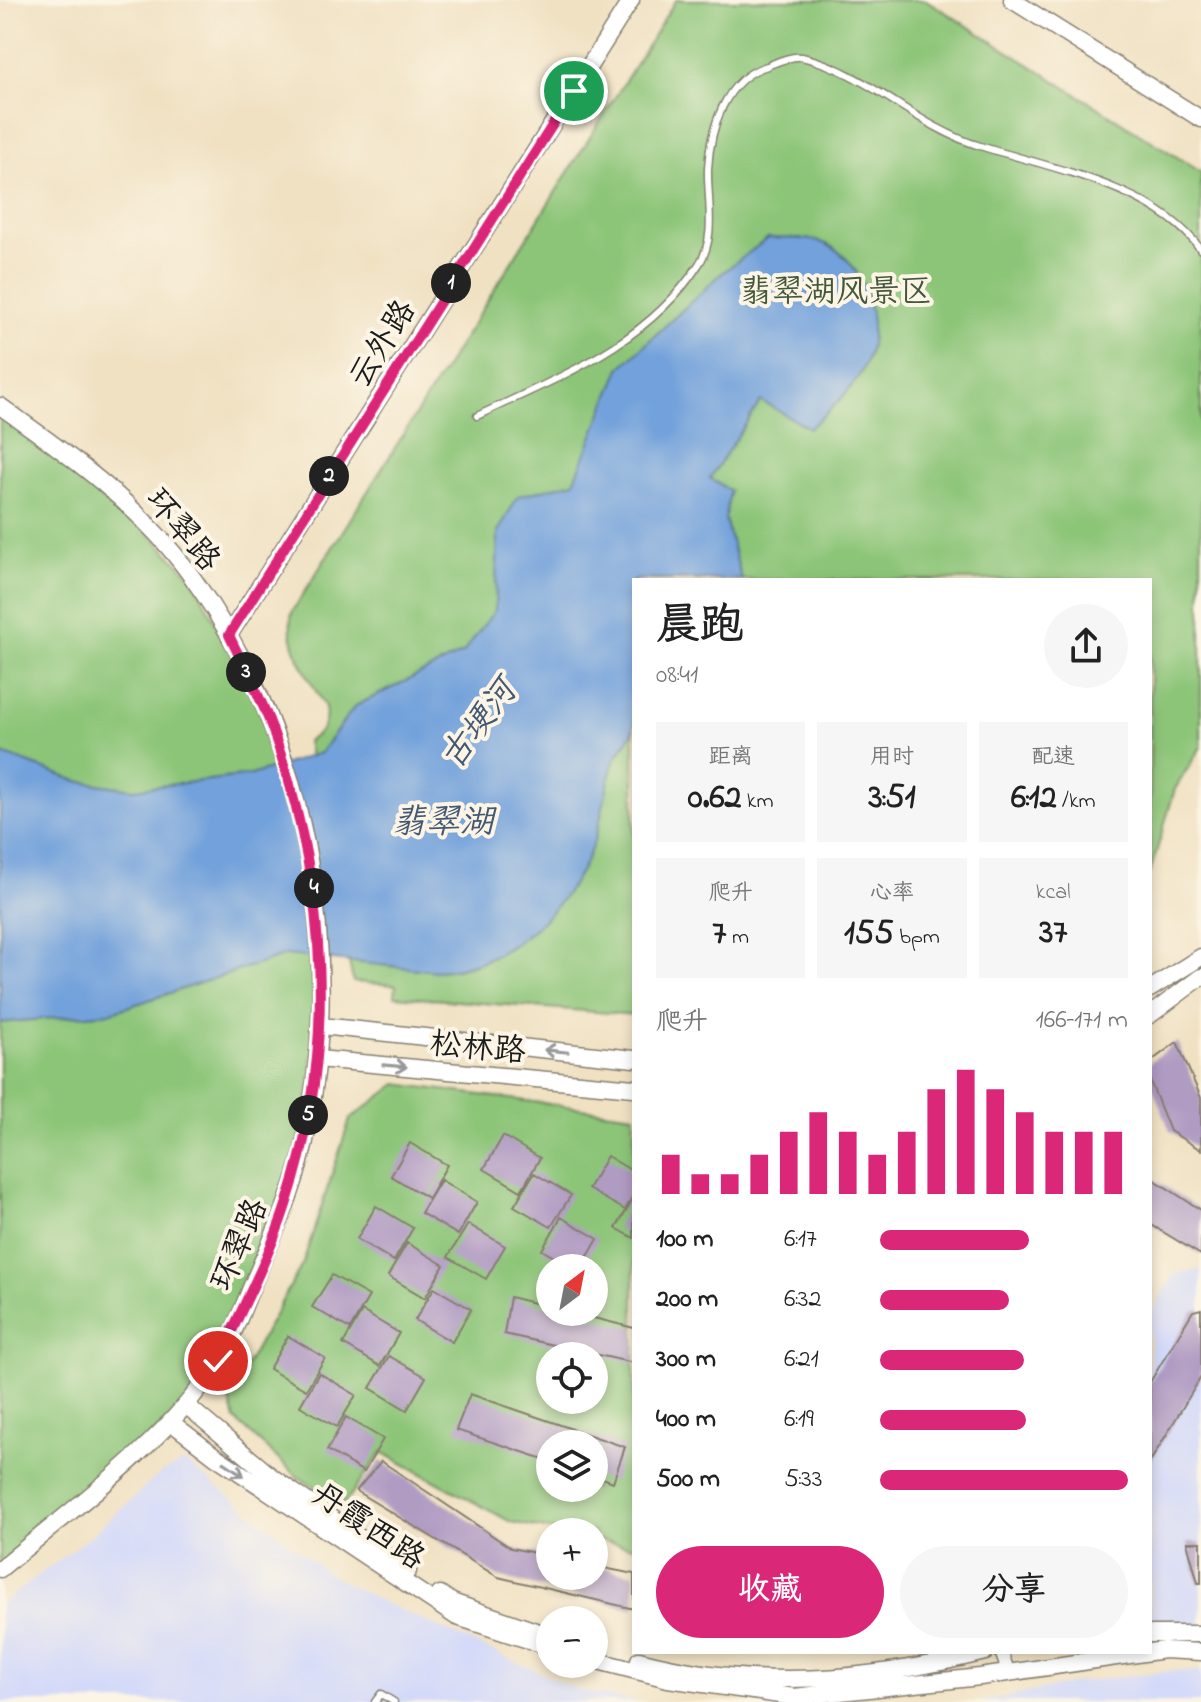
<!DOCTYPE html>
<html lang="zh">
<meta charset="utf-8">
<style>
:root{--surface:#fff;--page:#f6f6f6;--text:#222;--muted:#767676;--accent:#db2777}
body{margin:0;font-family:"Indie Flower","LXGW WenKai TC",sans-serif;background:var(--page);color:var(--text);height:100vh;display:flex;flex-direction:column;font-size:30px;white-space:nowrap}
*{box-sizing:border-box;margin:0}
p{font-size:26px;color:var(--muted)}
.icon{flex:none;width:44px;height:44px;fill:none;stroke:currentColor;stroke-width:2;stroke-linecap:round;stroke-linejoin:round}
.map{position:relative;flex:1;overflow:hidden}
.drawer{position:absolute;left:632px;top:578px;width:520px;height:1076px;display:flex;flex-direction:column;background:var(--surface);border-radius:0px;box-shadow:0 4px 12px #0003}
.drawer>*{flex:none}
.needle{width:52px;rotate:32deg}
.buttons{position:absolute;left:536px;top:1254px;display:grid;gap:16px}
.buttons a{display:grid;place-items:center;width:72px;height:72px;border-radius:50%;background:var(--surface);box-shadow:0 4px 12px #0003;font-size:40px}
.pin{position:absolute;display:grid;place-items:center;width:68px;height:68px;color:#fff;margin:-34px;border:4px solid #fff;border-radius:50%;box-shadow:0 2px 8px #0007}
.km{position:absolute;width:40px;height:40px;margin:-20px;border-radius:50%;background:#222;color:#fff;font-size:22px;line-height:40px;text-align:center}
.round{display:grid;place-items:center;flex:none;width:84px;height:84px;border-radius:42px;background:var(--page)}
.summary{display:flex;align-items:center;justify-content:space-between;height:136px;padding:0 24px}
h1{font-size:44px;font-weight:800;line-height:60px}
.metrics{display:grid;grid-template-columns:repeat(3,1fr);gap:12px;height:136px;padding:8px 24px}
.metrics div{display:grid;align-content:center;border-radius:0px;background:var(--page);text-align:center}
.metrics b{font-size:34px;font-weight:800}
.metrics small{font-size:22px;font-weight:400}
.metrics p{font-size:22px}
.chart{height:224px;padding:16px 24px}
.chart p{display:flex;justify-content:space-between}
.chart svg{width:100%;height:144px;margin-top:8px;stroke:var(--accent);stroke-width:6}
.cta{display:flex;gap:16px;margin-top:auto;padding:16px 24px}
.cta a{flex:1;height:92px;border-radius:48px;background:var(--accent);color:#fff;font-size:32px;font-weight:800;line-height:92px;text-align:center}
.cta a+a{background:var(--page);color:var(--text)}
ul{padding:0 24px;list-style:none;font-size:26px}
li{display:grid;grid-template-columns:128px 96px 1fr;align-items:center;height:60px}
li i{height:20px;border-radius:10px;background:var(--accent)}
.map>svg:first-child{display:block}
.built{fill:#d3d9f9}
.green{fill:#8cc578;stroke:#54704a;stroke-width:2;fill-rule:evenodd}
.water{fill:#72a1db;stroke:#475e7c;stroke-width:2}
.building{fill:#b09bc3}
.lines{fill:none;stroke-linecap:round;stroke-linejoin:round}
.lane-casing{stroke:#867e6f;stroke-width:9}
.street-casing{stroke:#867e6f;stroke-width:15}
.secondary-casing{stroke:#867e6f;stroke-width:19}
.lane{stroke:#fff;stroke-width:6}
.street{stroke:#fff;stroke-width:12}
.secondary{stroke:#fff;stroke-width:16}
.oneway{stroke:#999}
.route-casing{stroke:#fff;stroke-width:16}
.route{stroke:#db2777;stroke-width:10}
.labels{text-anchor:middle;stroke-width:8;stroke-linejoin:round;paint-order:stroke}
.park-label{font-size:32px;fill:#43573c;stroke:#fcf5e5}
.street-label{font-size:32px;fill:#1c1c1c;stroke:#fcf5e5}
.water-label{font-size:34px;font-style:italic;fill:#435872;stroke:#fcf5e5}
</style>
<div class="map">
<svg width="1201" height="1702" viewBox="0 0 1201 1702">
<rect width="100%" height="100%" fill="#fcf5e5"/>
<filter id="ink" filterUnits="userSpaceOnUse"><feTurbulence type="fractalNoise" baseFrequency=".0125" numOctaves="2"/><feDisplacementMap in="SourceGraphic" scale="16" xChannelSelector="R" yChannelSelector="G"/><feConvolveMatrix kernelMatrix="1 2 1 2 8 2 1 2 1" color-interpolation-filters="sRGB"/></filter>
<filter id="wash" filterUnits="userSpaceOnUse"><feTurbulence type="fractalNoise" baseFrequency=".006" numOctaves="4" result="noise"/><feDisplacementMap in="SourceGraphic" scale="32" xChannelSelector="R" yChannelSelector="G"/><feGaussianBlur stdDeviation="1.8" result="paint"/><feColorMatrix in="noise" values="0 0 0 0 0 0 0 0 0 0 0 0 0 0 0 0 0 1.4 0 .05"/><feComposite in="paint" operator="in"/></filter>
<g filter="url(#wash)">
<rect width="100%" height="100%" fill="#f0e1c2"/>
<path class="built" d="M 1201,1269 L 1201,1634 L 1150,1634 L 1150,1315 L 1174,1274 Z
M 185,1462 L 332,1576 L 382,1602 L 579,1690 L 639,1702 L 0,1702 L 0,1604 L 86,1540 L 161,1473 Z
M 1172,1671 L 1201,1671 L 1201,1702 L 980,1702 L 1080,1682 Z"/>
<path class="green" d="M 676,0 L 926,0 L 1201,172 L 1201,747 L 1175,789 L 1150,873 L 1150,580 L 634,580 L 634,1015 L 395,996 L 396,985 L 353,982 L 307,741 C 322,733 328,724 325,707 C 310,678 284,645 292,612 Z
M 0,406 L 81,465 L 191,576 L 273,731 L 320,989 L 303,1150 L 218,1361 L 186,1405 L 0,1569 Z
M 397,1084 L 634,1115 L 634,1547 L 594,1539 L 594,1532 L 560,1532 L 511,1522 L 382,1452 L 344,1504 L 298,1477 L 235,1420 L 229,1397 L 303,1263 L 350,1119 ZM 550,1268 L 594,1268 L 594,1312 L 550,1312 ZM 550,1356 L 594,1356 L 594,1400 L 550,1400 ZM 550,1444 L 594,1444 L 594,1488 L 550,1488 Z"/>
<path class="water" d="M 768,238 C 784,239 803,237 818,241 C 864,254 883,322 866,362 C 856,387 829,412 809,428 L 761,401 L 710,478 L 730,491 L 725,519 L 742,580 L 634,580 C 634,626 640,682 634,727 C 632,741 617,751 613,764 C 605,792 602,820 592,847 C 568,909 505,968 437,971 L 286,955 L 109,1013 L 0,1023 L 0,753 L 77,781 L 133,789 L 251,775 L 320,753 L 355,706 L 463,653 L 495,610 L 498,532 L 518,496 L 574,482 L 620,368 L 722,273 Z"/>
<g id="blocks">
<path class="building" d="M 1177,1042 L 1201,1098 L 1201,1150 L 1170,1131 L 1150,1081 L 1150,1062 Z
M 503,1136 L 540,1158 L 521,1191 L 484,1169 Z
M 410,1143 L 447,1165 L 428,1198 L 391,1176 Z
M 607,1156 L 634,1172 L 634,1194 L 625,1210 L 588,1189 Z
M 534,1173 L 571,1195 L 551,1227 L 514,1206 Z
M 1150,1177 L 1201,1210 L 1201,1255 L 1150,1224 Z
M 441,1180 L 477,1202 L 458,1235 L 421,1213 Z
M 634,1197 L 634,1238 L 616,1228 Z
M 376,1206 L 413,1228 L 394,1261 L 357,1239 Z
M 561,1217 L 598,1239 L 581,1268 L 573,1268 L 542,1250 Z
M 468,1224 L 505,1246 L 486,1279 L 448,1257 Z
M 407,1243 L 444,1265 L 425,1298 L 388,1276 Z
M 332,1275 L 369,1296 L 350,1329 L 312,1307 Z
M 434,1288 L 471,1309 L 452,1342 L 415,1320 Z
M 510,1297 L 550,1307 L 550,1312 L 570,1312 L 634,1328 L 634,1363 L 504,1334 Z
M 1201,1309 L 1201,1377 L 1150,1462 L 1150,1382 L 1193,1311 Z
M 362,1311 L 399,1333 L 380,1366 L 343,1344 Z
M 288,1336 L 325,1358 L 306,1390 L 269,1369 Z
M 389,1356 L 426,1377 L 407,1410 L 370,1388 Z
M 319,1373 L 356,1395 L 337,1427 L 300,1406 Z
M 470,1394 L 625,1447 L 613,1482 L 594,1475 L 594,1444 L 550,1444 L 550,1461 L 456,1430 Z
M 346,1417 L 383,1439 L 364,1472 L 327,1450 Z
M 381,1461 L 511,1548 L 550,1556 L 550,1576 L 594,1576 L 594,1566 L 634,1574 L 634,1609 L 498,1577 L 356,1491 Z
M 1187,1542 L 1201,1542 L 1201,1583 L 1198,1583 Z"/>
</g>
</g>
<g filter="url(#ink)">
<use href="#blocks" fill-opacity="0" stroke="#867e6f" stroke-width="2"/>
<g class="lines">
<defs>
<path id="lane" d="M 477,416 C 559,377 648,344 699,264 C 717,238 707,198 708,169 C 710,129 725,78 767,66 C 777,62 792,55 802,57 C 868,72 916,127 980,146 C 1050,168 1157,187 1201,250
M 375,1702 L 381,1694 L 394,1702"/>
<path id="street" d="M 1001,1652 L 1009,1673"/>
<path id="secondary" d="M 1012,0 L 1201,119
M 0,406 C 71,456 141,506 192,577 C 308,739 347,956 303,1150 C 293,1193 274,1234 257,1274 C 244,1303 234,1337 217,1363 C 168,1441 71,1510 0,1569
M 229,635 L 631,0
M 1150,989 L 1201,957
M 1150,1015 L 1201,977
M 321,1026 L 634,1059
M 318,1059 L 634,1088
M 186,1405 L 272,1477 L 408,1571
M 172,1423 L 215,1456 L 457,1617 L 550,1647
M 440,1594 L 452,1602 L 550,1636
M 1150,1634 L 1201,1634
M 594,1660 L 668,1679 L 794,1697 L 980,1677 L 1164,1650 L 1201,1652
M 639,1660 C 756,1691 869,1681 985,1652"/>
</defs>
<use href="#lane" class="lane-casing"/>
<use href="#street" class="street-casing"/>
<use href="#secondary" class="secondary-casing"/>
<use href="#lane" class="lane"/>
<use href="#street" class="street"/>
<use href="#secondary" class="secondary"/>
</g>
<defs><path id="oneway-shaft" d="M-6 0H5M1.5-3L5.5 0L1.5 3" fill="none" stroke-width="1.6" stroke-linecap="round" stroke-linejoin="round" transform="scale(2)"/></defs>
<g class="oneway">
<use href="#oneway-shaft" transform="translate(556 1051) rotate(-174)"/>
<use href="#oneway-shaft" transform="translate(395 1066) rotate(5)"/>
<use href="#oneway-shaft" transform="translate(234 1469) rotate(34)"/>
</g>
</g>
<g class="lines" filter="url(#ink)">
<defs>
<path id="route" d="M 218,1361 C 241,1310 269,1258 286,1205 C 338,1050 327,887 274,734 C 263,700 244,667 229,635 L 574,91"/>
</defs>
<use href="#route" class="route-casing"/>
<use href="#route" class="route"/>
</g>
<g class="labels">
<g class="park-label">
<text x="836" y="301">翡翠湖风景区</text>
</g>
<g class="street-label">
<text transform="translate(381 343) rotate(-58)" y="11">云外路</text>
<text transform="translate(184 529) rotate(50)" y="11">环翠路</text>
<text transform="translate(478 1046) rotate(5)" y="11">松林路</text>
<text transform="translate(238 1244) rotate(-67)" y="11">环翠路</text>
<text transform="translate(369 1525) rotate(34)" y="11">丹霞西路</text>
</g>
<g class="water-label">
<text transform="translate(477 723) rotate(-53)" y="12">古埂河</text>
<text x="443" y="832">翡翠湖</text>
</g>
</g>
</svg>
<div class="buttons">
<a><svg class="needle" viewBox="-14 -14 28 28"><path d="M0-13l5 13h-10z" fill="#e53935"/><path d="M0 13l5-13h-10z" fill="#767676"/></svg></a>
<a><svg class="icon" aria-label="locate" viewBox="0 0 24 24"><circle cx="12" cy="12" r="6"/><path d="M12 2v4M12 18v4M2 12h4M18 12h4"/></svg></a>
<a><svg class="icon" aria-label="layers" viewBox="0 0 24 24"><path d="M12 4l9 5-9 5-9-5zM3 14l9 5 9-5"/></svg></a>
<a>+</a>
<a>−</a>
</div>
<div class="pin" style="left:574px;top:91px;background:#1e9e55"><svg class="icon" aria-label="arrive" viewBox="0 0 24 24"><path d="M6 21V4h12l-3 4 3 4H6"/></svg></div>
<div class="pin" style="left:218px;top:1361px;background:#d93025"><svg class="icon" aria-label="check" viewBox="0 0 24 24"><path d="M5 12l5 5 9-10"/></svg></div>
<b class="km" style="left:451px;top:283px">1</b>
<b class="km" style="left:329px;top:476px">2</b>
<b class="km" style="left:246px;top:672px">3</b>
<b class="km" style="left:314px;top:888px">4</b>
<b class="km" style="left:308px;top:1115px">5</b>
<section class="drawer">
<div class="summary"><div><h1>晨跑</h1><p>08:41</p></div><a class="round"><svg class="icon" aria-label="share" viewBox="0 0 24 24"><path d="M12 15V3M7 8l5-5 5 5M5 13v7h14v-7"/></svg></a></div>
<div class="metrics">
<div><p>距离</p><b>0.62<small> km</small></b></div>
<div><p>用时</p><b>3:51</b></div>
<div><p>配速</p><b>6:12<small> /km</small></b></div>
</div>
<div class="metrics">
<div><p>爬升</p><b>7<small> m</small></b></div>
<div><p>心率</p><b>155<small> bpm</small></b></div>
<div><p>kcal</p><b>37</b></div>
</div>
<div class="chart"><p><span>爬升</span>166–171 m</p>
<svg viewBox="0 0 160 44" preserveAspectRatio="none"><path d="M5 44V32M15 44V38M25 44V38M35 44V32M45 44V25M55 44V19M65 44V25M75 44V32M85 44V25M95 44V12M105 44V6M115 44V12M125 44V19M135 44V25M145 44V25M155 44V25"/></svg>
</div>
<ul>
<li><b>100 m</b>6:17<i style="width:60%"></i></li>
<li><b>200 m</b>6:32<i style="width:52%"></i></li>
<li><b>300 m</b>6:21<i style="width:58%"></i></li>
<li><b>400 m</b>6:19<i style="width:59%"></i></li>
<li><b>500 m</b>5:33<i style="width:100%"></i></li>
</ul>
<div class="cta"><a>收藏</a><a>分享</a></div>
</section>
</div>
